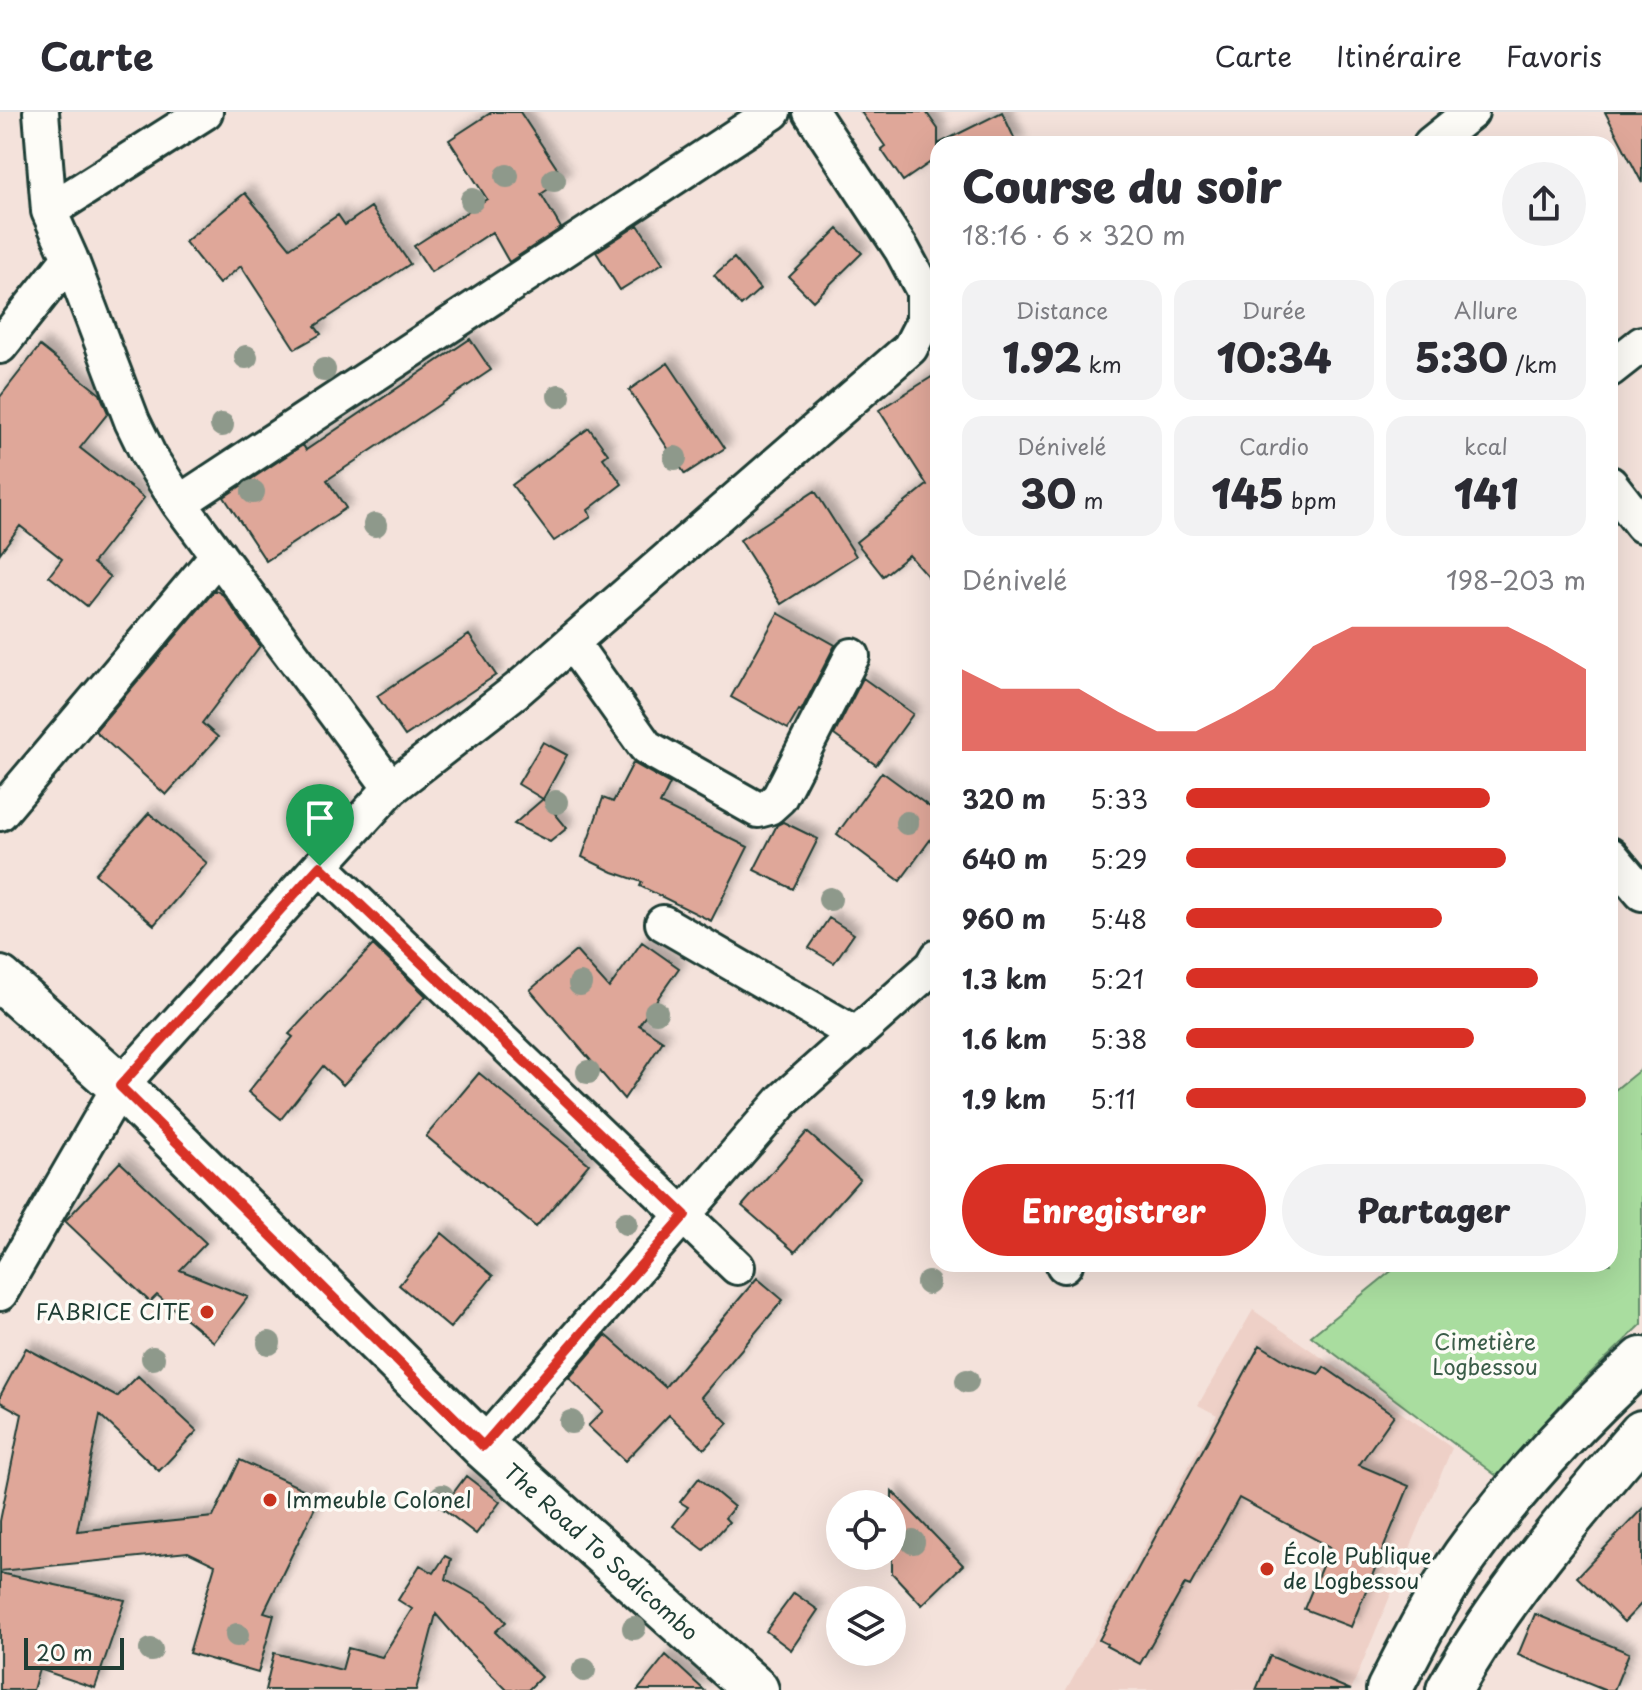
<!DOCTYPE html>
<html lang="fr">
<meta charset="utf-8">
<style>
:root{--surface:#fff;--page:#f2f2f3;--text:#2b2b33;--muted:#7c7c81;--line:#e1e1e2;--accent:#d93025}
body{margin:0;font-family:"Playpen Sans",sans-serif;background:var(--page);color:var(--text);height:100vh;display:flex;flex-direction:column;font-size:30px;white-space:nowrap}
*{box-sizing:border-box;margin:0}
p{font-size:26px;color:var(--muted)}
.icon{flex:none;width:44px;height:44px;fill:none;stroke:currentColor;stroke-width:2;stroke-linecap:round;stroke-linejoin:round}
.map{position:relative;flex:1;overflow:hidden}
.sheet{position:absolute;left:930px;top:24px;width:688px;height:1136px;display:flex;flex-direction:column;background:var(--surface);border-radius:24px;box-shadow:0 8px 32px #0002}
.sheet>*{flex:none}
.controls{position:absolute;left:826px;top:1378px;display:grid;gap:16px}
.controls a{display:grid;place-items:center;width:80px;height:80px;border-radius:50%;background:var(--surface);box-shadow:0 8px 32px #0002;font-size:40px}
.scale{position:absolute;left:24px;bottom:20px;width:100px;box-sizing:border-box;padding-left:8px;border:4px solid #1f3d34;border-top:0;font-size:22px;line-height:28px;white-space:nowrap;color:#1f3d34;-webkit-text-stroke:6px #fdfcf7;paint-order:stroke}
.pin{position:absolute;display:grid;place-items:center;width:68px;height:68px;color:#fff;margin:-82px -34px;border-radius:50% 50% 50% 0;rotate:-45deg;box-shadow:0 0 8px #0007}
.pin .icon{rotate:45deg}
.round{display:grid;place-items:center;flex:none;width:84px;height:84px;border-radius:42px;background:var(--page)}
.overview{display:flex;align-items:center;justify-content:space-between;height:136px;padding:0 32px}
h1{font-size:44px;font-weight:800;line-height:60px}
.figures{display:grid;grid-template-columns:repeat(3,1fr);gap:12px;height:136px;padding:8px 32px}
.figures div{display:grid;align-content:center;border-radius:20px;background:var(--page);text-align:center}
.figures b{font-size:40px;font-weight:800}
.figures small{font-size:22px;font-weight:400}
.figures p{font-size:22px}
.chart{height:224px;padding:16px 32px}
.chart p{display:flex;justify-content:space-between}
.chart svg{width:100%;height:144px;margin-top:8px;fill:var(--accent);opacity:.7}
.button{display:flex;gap:16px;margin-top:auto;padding:16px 32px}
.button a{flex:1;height:92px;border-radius:48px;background:var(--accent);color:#fff;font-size:32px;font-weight:800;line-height:92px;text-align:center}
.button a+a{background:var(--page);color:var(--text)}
ul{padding:0 32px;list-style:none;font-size:26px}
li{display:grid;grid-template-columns:128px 96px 1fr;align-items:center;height:60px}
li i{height:20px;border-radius:10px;background:var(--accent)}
header{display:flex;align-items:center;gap:48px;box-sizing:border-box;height:112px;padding:0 40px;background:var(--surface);border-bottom:2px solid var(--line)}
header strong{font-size:38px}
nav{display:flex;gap:44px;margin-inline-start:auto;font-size:28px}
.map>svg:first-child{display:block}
.built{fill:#eed0c7}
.green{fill:#a9dd9f;stroke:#648d6a;stroke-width:2}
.building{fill:#dfa799;stroke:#1f3d34;stroke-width:2;filter:url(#shadow)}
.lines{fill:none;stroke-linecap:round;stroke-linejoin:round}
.minor-casing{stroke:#1f3d34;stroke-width:40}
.secondary-casing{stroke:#1f3d34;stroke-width:50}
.minor{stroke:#fdfcf7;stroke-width:34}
.secondary{stroke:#fdfcf7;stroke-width:44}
.tree{fill:#8e998b}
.route-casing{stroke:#fff;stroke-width:16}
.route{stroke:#d93025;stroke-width:10}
.poi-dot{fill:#c8321e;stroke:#fdfcf7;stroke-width:3}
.labels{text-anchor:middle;stroke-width:7;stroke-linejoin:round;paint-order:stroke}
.poi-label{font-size:22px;fill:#1f3d34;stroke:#fdfcf7;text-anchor:start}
.park-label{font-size:22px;fill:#3b5d49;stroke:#fdfcf7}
.street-label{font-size:22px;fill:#1f3d34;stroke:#fdfcf7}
</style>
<header>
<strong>Carte</strong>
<nav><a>Carte</a><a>Itinéraire</a><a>Favoris</a></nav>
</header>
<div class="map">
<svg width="1642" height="1578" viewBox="0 0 1642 1578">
<defs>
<filter id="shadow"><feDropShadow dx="7" dy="-7" stdDeviation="4" flood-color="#0004"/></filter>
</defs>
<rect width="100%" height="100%" fill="#f4e2db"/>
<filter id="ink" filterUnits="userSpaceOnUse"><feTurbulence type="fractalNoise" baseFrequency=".0125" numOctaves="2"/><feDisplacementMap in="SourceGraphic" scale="16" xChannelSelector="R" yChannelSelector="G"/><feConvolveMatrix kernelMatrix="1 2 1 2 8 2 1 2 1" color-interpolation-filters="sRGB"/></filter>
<g filter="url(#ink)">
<path class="built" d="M 1253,1198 L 1452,1336 L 1351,1578 L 1066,1578 L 1217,1303 L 1198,1293 Z"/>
<path class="green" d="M 1642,956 L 1642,1212 L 1575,1276 L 1498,1365 L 1311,1224 L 1400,1152 L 1610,1152 L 1610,982 Z"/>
<path class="building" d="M 492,0 L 520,0 L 564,67 L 541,82 L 561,116 L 509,150 L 492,120 L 431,160 L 414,134 L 487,87 L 449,28 Z
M 861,0 L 926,0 L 938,17 L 938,45 L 903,69 L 881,37 L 885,34 Z
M 1002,0 L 1017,32 L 938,32 Z
M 1605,0 L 1642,0 L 1642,71 Z
M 245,81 L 290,136 L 338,103 L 345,113 L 371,95 L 410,152 L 315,214 L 321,222 L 295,237 L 241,154 L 219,172 L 185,130 Z
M 638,113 L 663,151 L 620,178 L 596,140 Z
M 838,117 L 862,141 L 813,189 L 789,165 Z
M 734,146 L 760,177 L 741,194 L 714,163 Z
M 470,227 L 491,258 L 327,368 L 346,396 L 266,449 L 224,385 L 303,333 L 306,338 Z
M 40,234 L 100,282 L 108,301 L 80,336 L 144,386 L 93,451 L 110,465 L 87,494 L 49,464 L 62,447 L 20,414 L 0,441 L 0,285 Z
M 668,251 L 725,336 L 685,362 L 629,278 Z
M 938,261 L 938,476 L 909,443 L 883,464 L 856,430 L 927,373 L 879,298 Z
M 589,316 L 608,342 L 603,346 L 622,372 L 588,398 L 591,405 L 554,429 L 512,373 Z
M 815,379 L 856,444 L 781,492 L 740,428 Z
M 215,478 L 223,483 L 260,534 L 202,611 L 218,625 L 166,683 L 95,619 Z
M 778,501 L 835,533 L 801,599 L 799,598 L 788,617 L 731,585 Z
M 469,523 L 496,563 L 405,624 L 377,584 Z
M 863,566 L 913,602 L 876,653 L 834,623 Z
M 543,630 L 567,643 L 543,687 L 518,672 Z
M 633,651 L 670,672 L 660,692 L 748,735 L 711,809 L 640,774 L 642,770 L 613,760 L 582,745 L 603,686 L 613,690 Z
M 882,660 L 938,701 L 938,717 L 900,769 L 837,722 Z
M 543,687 L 567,716 L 550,730 L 514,712 Z
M 149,701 L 207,751 L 154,813 L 95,762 Z
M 783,710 L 818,727 L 793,777 L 754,758 L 777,713 Z
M 829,806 L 854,822 L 834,851 L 809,836 Z
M 642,830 L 679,856 L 639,913 L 663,929 L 624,987 L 530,878 L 576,839 L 609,876 Z
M 373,833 L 426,884 L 343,973 L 323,954 L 281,1007 L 248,980 L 293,925 L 289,922 Z
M 479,961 L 589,1052 L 536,1115 L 426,1024 Z
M 807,1020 L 860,1067 L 795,1140 L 742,1094 Z
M 120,1050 L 206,1131 L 180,1158 L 248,1185 L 214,1230 L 157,1183 L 150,1190 L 65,1109 Z
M 442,1121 L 493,1164 L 450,1216 L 399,1173 Z
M 757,1166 L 783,1188 L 701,1285 L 728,1311 L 704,1337 L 669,1303 L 625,1349 L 588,1314 L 603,1299 L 569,1266 L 606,1223 L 665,1275 Z
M 1260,1233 L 1289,1251 L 1319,1262 L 1324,1255 L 1394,1303 L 1359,1353 L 1409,1374 L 1351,1515 L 1304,1497 L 1330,1435 L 1239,1386 L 1190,1474 L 1185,1472 L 1140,1552 L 1106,1534 L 1107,1532 L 1099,1528 Z
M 26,1236 L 117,1285 L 138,1264 L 197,1319 L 159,1359 L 100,1303 L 77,1419 L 213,1405 L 240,1348 L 320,1385 L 264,1500 L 274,1503 L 258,1561 L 189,1541 L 215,1453 L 188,1440 L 0,1459 L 0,1409 L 22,1302 L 0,1290 L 0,1284 Z
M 466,1364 L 500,1390 L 476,1422 L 442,1396 Z
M 699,1366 L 734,1395 L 725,1406 L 729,1410 L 704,1438 L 673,1414 L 688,1395 L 680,1390 Z
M 892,1379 L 963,1453 L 922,1493 L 892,1461 Z
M 1642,1397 L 1642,1491 L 1624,1510 L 1577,1465 Z
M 445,1444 L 451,1447 L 446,1467 L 488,1491 L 506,1510 L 495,1520 L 541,1565 L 528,1578 L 507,1578 L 466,1537 L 436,1502 L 416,1578 L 265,1578 L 274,1541 L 342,1558 L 348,1536 L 382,1545 L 412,1497 L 398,1488 L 420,1453 L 434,1461 Z
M 0,1461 L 125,1488 L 95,1576 L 39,1557 L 33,1578 L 0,1578 Z
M 794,1481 L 818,1498 L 791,1538 L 766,1519 Z
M 1535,1502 L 1629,1541 L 1614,1578 L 1604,1578 L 1518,1543 Z
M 666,1543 L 704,1578 L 638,1578 Z
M 1270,1544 L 1351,1578 L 1256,1578 Z"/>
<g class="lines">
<defs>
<path id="minor" d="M 41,0 L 49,99 L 70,146 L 132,309 L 149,344 L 179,391 L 391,676
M 1431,32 L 1471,0
M 49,99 L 205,0
M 0,234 L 70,146
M 1610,257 L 1642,232
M 1610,372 L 1642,413
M 179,391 L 773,0
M 572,531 L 646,635 L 758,698 L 769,695 L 779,686 L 852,544
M 0,701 L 218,443
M 1610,743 L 1642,781
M 320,754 L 737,1155
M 663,811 L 857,923
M 1064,1153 L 1065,1152
M 0,1181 L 120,974 L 391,676 L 517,578 L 910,236 L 924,209 L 924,179 L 902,138 L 811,0
M 483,1334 L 783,988 L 933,854 L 938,845"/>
<path id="secondary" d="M 0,867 L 120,974 L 483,1334 L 756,1578
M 1389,1578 C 1412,1533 1436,1486 1465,1444 C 1516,1373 1577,1307 1642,1248
M 1449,1578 C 1502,1484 1572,1402 1642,1321"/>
</defs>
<use href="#minor" class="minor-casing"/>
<use href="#secondary" class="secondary-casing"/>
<use href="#minor" class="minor"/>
<use href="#secondary" class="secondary"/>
</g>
<g class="tree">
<circle cx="507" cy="64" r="12"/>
<circle cx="554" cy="68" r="12"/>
<circle cx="472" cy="88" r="12"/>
<circle cx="246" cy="245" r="12"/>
<circle cx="324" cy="258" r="12"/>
<circle cx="559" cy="284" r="12"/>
<circle cx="222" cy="313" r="12"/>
<circle cx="675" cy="346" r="12"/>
<circle cx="253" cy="380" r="12"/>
<circle cx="375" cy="413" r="12"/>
<circle cx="556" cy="690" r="12"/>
<circle cx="907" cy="711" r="12"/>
<circle cx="830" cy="787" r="12"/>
<circle cx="580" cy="872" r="12"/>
<circle cx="656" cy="900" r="12"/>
<circle cx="588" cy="960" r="12"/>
<circle cx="626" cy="1111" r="12"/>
<circle cx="928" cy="1171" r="12"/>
<circle cx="269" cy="1231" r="12"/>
<circle cx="153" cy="1246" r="12"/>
<circle cx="967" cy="1269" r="12"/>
<circle cx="571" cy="1310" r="12"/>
<circle cx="442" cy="1384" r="12"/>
<circle cx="913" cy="1430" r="12"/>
<circle cx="634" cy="1516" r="12"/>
<circle cx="237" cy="1523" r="12"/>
<circle cx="151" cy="1538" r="12"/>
<circle cx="584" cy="1558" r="12"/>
</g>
</g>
<g class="lines" filter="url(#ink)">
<defs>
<path id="route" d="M 320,754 L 685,1103 L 483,1334 L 120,974 Z"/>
</defs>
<use href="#route" class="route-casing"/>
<use href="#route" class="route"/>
</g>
<g class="poi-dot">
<circle cx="207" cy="1200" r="8"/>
<circle cx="270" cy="1388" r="8"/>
<circle cx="1267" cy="1457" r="8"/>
</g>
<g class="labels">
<g class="poi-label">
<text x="191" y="1208" text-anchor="end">FABRICE CITE</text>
<text x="286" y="1396">Immeuble Colonel</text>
<text x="1283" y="1452">École Publique<tspan x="1283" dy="25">de Logbessou</tspan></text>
</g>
<g class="park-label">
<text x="1485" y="1238">Cimetière<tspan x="1485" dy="25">Logbessou</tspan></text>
</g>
<g class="street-label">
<text transform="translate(601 1440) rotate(42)" y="8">The Road To Sodicombo</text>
</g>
</g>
</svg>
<div class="controls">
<a><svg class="icon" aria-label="locate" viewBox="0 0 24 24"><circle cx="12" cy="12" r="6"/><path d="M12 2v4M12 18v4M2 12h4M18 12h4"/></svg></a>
<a><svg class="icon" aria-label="layers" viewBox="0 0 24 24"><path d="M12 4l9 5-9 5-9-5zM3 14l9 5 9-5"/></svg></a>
</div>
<div class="scale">20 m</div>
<div class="pin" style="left:320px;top:754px;background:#1e9e55"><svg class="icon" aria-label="arrive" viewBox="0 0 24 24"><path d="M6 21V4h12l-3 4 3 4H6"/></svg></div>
<section class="sheet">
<div class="overview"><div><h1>Course du soir</h1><p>18:16 · 6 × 320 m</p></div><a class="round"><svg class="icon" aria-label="share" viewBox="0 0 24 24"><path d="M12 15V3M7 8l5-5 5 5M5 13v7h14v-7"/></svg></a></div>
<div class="figures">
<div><p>Distance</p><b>1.92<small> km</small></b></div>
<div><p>Durée</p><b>10:34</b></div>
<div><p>Allure</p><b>5:30<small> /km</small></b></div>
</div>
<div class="figures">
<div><p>Dénivelé</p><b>30<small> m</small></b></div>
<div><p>Cardio</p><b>145<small> bpm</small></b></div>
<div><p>kcal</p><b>141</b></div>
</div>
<div class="chart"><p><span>Dénivelé</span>198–203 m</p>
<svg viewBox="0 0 160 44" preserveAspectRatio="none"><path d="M0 44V19L10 25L20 25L30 25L40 32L50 38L60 38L70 32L80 25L90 12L100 6L110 6L120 6L130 6L140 6L150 12L160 19V44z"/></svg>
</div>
<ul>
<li><b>320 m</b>5:33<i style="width:76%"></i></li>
<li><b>640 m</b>5:29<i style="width:80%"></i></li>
<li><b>960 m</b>5:48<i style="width:64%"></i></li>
<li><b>1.3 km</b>5:21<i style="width:88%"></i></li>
<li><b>1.6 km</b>5:38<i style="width:72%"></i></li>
<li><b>1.9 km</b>5:11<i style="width:100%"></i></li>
</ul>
<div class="button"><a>Enregistrer</a><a>Partager</a></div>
</section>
</div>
